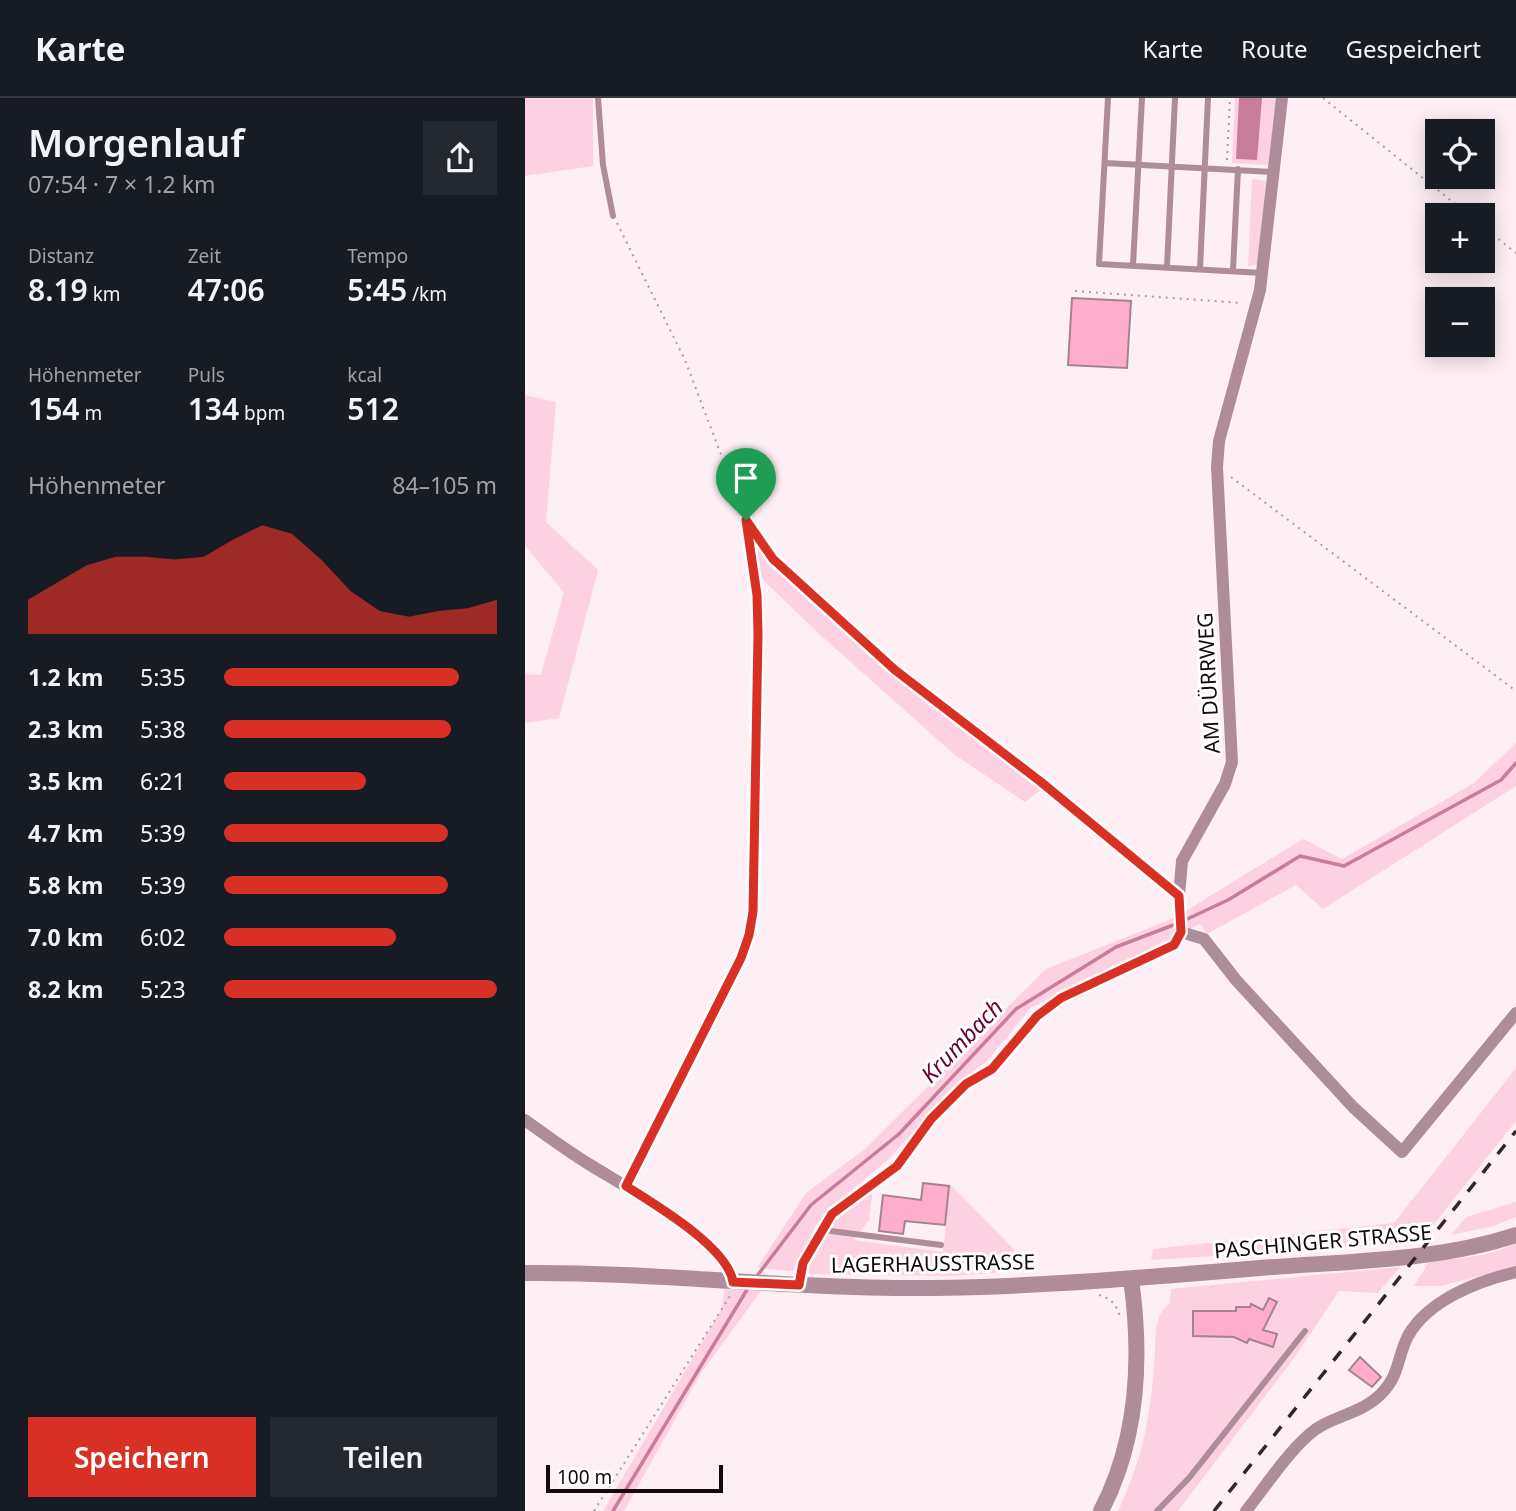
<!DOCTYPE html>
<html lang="de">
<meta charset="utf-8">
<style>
:root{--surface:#171b24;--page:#242831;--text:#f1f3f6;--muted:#9ea1a6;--line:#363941;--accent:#d93025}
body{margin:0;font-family:"Noto Sans",sans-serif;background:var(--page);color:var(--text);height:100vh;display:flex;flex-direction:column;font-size:26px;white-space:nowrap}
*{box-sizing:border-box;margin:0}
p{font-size:23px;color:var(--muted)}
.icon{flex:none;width:38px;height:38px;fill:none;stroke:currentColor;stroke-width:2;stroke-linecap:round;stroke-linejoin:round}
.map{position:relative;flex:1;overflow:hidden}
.sheet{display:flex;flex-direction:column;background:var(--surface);width:525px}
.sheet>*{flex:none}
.buttons{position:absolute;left:900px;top:21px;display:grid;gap:14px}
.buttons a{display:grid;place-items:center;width:70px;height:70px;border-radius:0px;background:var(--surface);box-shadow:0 4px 18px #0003;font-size:35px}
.scale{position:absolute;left:21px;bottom:18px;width:177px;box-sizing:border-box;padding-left:7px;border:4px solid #14090d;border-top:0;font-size:19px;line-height:24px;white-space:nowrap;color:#14090d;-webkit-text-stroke:5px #fff;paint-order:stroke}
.pin{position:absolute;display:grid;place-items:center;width:60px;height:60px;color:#fff;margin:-72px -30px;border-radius:50% 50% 50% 0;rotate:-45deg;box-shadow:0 0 7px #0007}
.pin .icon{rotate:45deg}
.round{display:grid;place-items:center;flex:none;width:74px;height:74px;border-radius:0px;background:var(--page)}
.head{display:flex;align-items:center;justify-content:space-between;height:119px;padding:0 28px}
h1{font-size:38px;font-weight:600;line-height:52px}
.figures{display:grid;grid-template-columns:repeat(3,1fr);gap:10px;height:119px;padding:7px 28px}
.figures div{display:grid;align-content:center}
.figures b{font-size:30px;font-weight:600}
.figures small{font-size:19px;font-weight:400}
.figures p{font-size:19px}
.chart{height:196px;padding:14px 28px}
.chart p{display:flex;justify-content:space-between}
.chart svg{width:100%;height:126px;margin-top:7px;fill:var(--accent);opacity:.7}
.button{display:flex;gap:14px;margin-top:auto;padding:14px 28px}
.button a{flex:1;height:80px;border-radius:0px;background:var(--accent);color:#fff;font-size:28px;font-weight:600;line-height:80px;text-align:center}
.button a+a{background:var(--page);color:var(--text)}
ul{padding:0 28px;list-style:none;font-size:23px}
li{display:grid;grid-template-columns:112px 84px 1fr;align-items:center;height:52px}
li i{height:18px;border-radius:9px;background:var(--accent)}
header{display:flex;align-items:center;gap:42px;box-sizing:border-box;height:98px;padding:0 35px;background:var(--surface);border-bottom:2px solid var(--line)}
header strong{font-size:33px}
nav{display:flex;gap:38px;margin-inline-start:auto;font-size:24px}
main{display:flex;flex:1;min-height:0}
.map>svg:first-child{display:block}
.green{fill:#fed1e2}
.water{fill:#c87c9b}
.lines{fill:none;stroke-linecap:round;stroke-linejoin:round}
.stream{stroke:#c87c9b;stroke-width:3.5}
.building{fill:#ffadcd;stroke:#a4838f;stroke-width:2}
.path{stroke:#ac9fa3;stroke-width:2;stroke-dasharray:2 5;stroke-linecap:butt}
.service{stroke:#af8c99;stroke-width:6}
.minor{stroke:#af8c99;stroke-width:12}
.tertiary{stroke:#af8c99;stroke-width:16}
.rail{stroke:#32262a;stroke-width:3.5;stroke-dasharray:12 12;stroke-linecap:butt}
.route-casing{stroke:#fff;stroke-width:14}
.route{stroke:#d93025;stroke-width:9}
.labels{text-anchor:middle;stroke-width:6;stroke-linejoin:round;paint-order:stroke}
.street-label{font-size:21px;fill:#14090d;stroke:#fff}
.water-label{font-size:23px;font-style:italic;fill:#620138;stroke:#fff}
</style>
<header>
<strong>Karte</strong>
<nav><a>Karte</a><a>Route</a><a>Gespeichert</a></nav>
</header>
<main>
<section class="sheet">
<div class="head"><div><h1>Morgenlauf</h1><p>07:54 · 7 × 1.2 km</p></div><a class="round"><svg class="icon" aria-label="share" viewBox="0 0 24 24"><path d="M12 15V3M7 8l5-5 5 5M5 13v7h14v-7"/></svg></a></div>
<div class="figures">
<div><p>Distanz</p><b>8.19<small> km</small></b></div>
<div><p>Zeit</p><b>47:06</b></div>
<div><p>Tempo</p><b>5:45<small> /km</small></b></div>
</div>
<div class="figures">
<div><p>Höhenmeter</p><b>154<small> m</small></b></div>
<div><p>Puls</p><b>134<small> bpm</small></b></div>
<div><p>kcal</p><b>512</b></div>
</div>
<div class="chart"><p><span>Höhenmeter</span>84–105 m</p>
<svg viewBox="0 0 160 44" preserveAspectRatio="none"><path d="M0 44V32L10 26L20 20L30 17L40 17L50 18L60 17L70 11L80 6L90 9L100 18L110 29L120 36L130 38L140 36L150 35L160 32V44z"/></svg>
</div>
<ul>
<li><b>1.2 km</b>5:35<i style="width:86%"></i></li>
<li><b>2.3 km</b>5:38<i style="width:83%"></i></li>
<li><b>3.5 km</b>6:21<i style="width:52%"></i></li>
<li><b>4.7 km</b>5:39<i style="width:82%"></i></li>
<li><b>5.8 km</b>5:39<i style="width:82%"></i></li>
<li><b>7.0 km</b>6:02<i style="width:63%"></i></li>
<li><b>8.2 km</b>5:23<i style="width:100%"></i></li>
</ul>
<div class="button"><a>Speichern</a><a>Teilen</a></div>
</section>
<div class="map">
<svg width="991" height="1413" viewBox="0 0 991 1413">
<rect width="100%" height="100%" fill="#feeff4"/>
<path class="green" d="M 0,0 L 68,0 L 68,68 L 0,78 Z
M 710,0 L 751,0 L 744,66 L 741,67 L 707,65 Z
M 727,81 L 741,83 L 733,167 L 723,168 Z
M 0,297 L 31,304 L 21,424 L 73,472 L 34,620 L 0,625 L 0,576 L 16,577 L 39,494 L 0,448 Z
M 229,440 L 284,503 L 396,600 L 517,691 L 500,704 L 430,657 L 292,534 L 229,473 Z
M 991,645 L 991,688 L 798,811 L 771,787 L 682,836 L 675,826 L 506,910 L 462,963 L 436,982 L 364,1061 L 311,1105 L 291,1127 L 268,1173 L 232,1170 L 281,1095 L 340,1051 L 521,871 L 649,820 L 778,741 L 817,761 L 949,685 Z
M 991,970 L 991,1023 L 894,1145 L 626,1162 L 628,1151 L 869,1125 Z
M 425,1086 L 509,1172 L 426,1178 L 284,1176 C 279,1146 326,1107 348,1091 L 344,1122 L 329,1142 L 418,1154 Z
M 991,1104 L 991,1119 L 969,1128 L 926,1137 L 941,1119 Z
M 991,1146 L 991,1168 L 916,1188 L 889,1188 L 904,1164 L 959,1157 Z
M 875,1169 L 853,1195 L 814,1193 L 769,1260 L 653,1413 L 593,1413 C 619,1358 626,1315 630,1255 C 631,1236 629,1217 645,1205 L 646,1191 Z
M 200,1191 L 236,1193 L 176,1275 L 99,1413 L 78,1413 L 196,1212 Z"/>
<path class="water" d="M 714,0 L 737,0 L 732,62 L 711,61 Z"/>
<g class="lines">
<path class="stream" d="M 658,823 L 703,802 L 775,758 L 819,768 L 976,682 L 991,665
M 232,1178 L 286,1107 L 374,1036 L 491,911 L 591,849 L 651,826
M 88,1413 L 223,1190"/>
</g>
<path class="building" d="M 547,200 L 606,203 L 602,270 L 543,267 Z
M 398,1085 L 424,1088 L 420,1127 L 380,1123 L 378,1136 L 354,1133 L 358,1097 L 396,1102 Z
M 744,1200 L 752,1204 L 738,1232 L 752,1236 L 748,1249 L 724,1241 L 722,1245 L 709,1239 L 668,1238 L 668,1213 L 711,1213 L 711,1209 L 725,1209 L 726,1206 L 738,1212 Z
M 835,1259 L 856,1279 L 847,1289 L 824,1272 Z"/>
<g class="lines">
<path class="path" d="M 798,0 L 944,117
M 702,62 L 705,0
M 92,125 L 160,262 L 221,422 L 232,497 L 233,536 L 228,814 L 216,860 L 105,1078
M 957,128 L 991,155
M 550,193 L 717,205
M 706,379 L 991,593
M 222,423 L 248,461 L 370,572 L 516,684 L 642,788
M 574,1197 C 587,1201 591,1206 595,1219
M 69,1413 L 205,1198"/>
<path class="service" d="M 73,0 L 78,67 L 88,118
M 583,0 L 574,166 L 738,175
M 580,65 L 749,74
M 608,167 L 617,0
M 642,169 L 650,0
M 675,171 L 683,0
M 708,172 L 713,71
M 298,1132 L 416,1147
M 632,1413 L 664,1380 L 780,1233"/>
<path class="minor" d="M 656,834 L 679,841 L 711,882 L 828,1009 L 877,1054 L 991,915
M 0,1022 C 22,1038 44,1054 67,1068 C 101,1089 203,1144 208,1184
M 274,1187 L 278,1165 L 308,1116 L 372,1068 L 406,1021 L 441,987 L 467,971 L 512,918 L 536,900 L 648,847 L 656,834 L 654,798 L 657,763 L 700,686 L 707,664 L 692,369 L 694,343 L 735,192 L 757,0
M 721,1413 C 741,1388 765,1350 791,1331 C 812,1317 837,1315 856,1296 C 875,1277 872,1259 883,1238 C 903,1202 953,1183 991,1174"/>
<path class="tertiary" d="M 0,1175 C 123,1174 247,1189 370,1190 C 492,1191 613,1180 735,1170 C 821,1163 908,1164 991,1137
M 576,1413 C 613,1342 617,1259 606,1181"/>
<path class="rail" d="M 689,1413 L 991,1033"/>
</g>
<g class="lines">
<defs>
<path id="route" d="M 221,422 L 248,461 L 370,572 L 516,684 L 654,798 L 656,834 L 649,847 L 536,900 L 512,918 L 467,971 L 441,986 L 406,1021 L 372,1068 L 307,1116 L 278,1165 L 274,1187 L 208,1184 C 203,1149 129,1106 101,1088 L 216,860 L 224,837 L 228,814 L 233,536 L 232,497 Z"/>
</defs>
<use href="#route" class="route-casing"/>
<use href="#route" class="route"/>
</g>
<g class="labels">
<g class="street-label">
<text transform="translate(684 585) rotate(-93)" y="7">AM DÜRRWEG</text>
<text transform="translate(798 1144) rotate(-5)" y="7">PASCHINGER STRASSE</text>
<text transform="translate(408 1166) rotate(-1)" y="7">LAGERHAUSSTRASSE</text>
</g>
<g class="water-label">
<text transform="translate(437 943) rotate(-46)" y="8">Krumbach</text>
</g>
</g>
</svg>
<div class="buttons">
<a><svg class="icon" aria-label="locate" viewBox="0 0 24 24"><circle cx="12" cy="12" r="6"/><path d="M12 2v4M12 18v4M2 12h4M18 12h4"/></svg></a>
<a>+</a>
<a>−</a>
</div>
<div class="scale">100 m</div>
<div class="pin" style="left:221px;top:422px;background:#1e9e55"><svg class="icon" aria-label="arrive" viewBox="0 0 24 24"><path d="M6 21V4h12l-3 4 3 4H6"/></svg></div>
</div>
</main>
